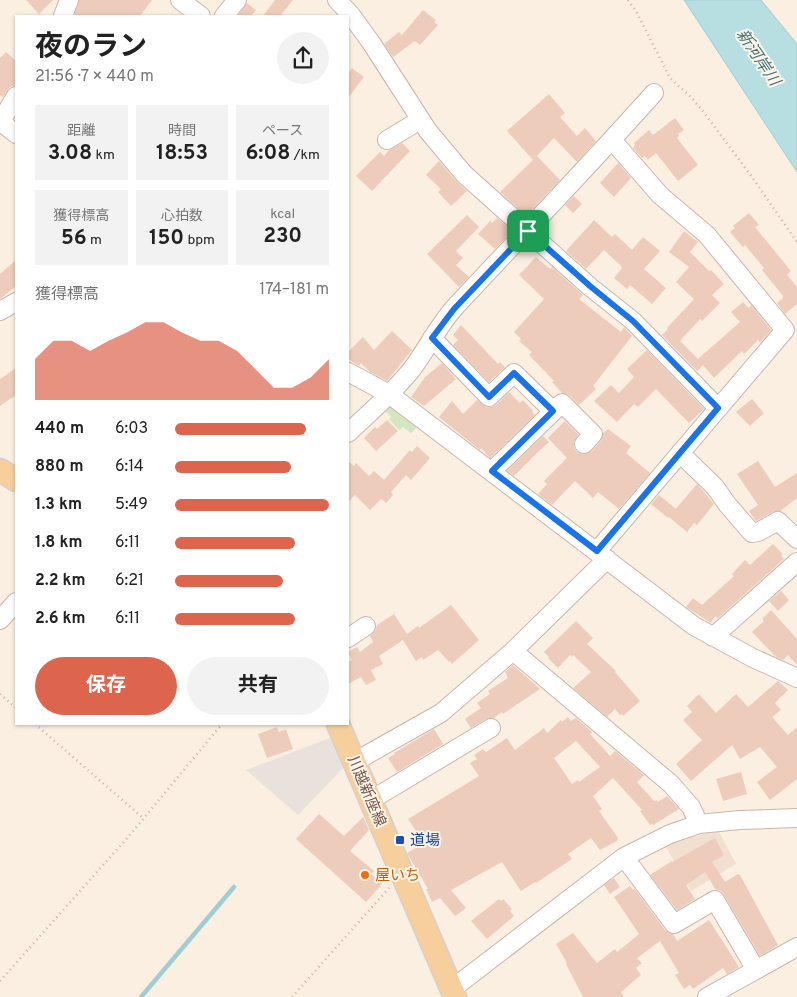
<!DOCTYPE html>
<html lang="ja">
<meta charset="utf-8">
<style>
:root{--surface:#fff;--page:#f2f2f2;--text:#222;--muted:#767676;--accent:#dd644d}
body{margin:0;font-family:Overpass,"Noto Sans JP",sans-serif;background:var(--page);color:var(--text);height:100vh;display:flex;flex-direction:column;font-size:19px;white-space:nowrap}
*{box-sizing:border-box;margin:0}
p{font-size:16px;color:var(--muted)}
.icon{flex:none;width:28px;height:28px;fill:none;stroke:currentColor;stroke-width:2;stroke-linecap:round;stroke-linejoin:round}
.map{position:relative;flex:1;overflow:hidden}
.sheet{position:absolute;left:15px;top:15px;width:334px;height:710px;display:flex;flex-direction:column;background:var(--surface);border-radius:0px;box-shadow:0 1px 4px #0004}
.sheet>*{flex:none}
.pin{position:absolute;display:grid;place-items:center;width:42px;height:42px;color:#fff;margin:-21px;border-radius:10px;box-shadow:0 2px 8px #0006}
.round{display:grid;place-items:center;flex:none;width:52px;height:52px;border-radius:26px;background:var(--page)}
.head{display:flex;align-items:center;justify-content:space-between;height:85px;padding:0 20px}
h1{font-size:28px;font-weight:700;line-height:38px}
.figures{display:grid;grid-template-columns:repeat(3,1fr);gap:8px;height:85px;padding:5px 20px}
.figures div{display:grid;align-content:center;border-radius:0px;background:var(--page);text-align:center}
.figures b{font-size:21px;font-weight:700}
.figures small{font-size:14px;font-weight:400}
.figures p{font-size:14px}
.chart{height:140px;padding:10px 20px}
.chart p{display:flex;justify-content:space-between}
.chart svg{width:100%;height:90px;margin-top:5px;fill:var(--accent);opacity:.7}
.primary-button{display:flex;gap:10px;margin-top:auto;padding:10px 20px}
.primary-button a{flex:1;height:58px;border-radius:30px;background:var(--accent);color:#fff;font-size:20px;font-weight:700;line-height:58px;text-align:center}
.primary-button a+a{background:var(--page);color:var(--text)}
ul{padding:0 20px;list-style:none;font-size:16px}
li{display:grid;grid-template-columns:80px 60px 1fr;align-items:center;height:38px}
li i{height:12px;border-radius:6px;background:var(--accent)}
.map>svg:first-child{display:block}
.residential{fill:#f1e0d0}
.industrial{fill:#e9e2dc}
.green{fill:#d3e6c1}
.water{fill:#b7dfe2;stroke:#9eced3}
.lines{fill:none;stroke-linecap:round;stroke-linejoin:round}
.stream{stroke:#9eced3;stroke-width:4.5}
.building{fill:#ecb;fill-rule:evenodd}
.minor-casing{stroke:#cab6a9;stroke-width:20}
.major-casing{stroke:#d7cfcc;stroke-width:25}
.path{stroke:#d2af9e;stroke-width:2.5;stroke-dasharray:1 4;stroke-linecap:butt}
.minor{stroke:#fff;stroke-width:18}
.major{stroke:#f6cf9d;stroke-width:22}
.route-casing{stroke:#fff;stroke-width:10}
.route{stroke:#1a73e8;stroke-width:6}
.transit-dot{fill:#1a4fb4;stroke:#fef3e7;stroke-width:2}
.food-dot{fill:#e8710a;stroke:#fef3e7;stroke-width:2}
.labels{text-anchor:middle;stroke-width:4;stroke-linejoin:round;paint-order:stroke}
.street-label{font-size:15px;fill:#70554a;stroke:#fef3e7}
.transit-label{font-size:15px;fill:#164399;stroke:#fef3e7;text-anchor:start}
.food-label{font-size:15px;fill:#c56008;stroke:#fef3e7;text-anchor:start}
.water-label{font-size:16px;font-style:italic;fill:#43767b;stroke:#fef3e7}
</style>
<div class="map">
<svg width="797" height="997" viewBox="0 0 797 997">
<rect width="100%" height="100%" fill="#faefe1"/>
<path class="residential" d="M 718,830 L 736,864 L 691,891 L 665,845 Z"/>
<path class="industrial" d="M 335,736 L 347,764 L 298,815 L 246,770 Z"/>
<path class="green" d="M 392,402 L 421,423 L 411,433 L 403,427 L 399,430 L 389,419 L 391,417 L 384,409 Z"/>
<path class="water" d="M 684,0 L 761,0 L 797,44 L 797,172 Z"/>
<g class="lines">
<path class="stream" d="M 141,997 L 234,887"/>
</g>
<path class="building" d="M 26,0 L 53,0 L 39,14 Z
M 79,0 L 152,0 L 140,16 L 74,16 Z
M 275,0 L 293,0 L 280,16 L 263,16 Z
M 247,3 L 256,10 L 251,16 L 237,16 Z
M 423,10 L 436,20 L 434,22 L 438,25 L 420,45 L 415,41 L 393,57 L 384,44 L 399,32 L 402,35 Z
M 6,52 L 16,61 L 16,85 L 10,87 L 3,97 L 0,95 L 0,58 Z
M 352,68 L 364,77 L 348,98 L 348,74 Z
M 549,94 L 565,113 L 560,117 L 577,136 L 585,128 L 596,141 L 577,162 L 554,138 L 533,160 L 507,131 Z
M 675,118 L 684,130 L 678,134 L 679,136 L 677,138 L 698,165 L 678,181 L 656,153 L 648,160 L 645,156 L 642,158 L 633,148 L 635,145 L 634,143 L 649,130 L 653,135 Z
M 402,143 L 410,151 L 372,191 L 356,176 L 380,152 L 384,156 L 389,150 Z
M 537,156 L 560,180 L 526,216 L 500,192 Z
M 439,161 L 456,181 L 467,191 L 451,206 L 438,192 L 441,189 L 426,175 Z
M 618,163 L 631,178 L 614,197 L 600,183 Z
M 574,196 L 582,204 L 573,213 L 565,205 Z
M 749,213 L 759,225 L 755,227 L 791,271 L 787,275 L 797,287 L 797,304 L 785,314 L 777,303 L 783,298 L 783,296 L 762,270 L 764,268 L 745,245 L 743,247 L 730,232 L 735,228 L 733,226 Z
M 467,215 L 479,227 L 456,251 L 463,258 L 456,265 L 469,277 L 459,287 L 427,254 Z
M 497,218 L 512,231 L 495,249 L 478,234 L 490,221 L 492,223 Z
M 594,220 L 612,237 L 615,234 L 632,250 L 643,237 L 660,251 L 644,269 L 666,288 L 652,304 L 630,285 L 627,289 L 614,278 L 622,268 L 621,266 L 604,250 L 586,269 L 566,251 Z
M 684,231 L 698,242 L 690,252 L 709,271 L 711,270 L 724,284 L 712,295 L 720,303 L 702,321 L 700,319 L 680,341 L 698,359 L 740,322 L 731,312 L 743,302 L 749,308 L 751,305 L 771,330 L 760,343 L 758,340 L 744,354 L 742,351 L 714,378 L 703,365 L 697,371 L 662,335 L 668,329 L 667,328 L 694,299 L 676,282 L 689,267 L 669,252 Z
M 536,257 L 550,269 L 552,267 L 583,295 L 579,299 L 621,332 L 624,327 L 632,336 L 593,386 L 596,389 L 579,405 L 569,395 L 562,393 L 552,382 L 554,381 L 529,355 L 532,352 L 519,341 L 521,339 L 514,332 L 544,299 L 519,275 Z
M 16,260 L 16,286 L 0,299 L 0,274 Z
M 461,325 L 498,364 L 500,362 L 505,367 L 489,382 L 453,345 L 458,340 L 453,335 Z
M 392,331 L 412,350 L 387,381 L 370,372 L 361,363 L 359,366 L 348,359 L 348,352 L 363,337 L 374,350 Z
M 647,350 L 704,409 L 689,423 L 656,389 L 638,407 L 634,404 L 617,422 L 594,401 L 611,385 L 619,393 L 634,377 L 627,369 Z
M 442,363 L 456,379 L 424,406 L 411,397 L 425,377 Z
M 16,368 L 16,395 L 0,406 L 0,379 Z
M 509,392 L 520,403 L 523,400 L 533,411 L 532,412 L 535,415 L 490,458 L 481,448 L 480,450 L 439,417 L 452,401 L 463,414 L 477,400 L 486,407 L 491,407 L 496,405 Z
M 752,399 L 764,413 L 750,426 L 736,412 Z
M 387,420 L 398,431 L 376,451 L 364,438 L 375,427 L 377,429 Z
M 565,421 L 578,434 L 574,442 L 574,448 L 577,452 L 582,454 L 592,451 L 601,441 L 603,433 L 608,429 L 631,446 L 626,453 L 650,473 L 619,509 L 598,492 L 593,498 L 575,481 L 552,505 L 538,494 L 547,484 L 544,481 L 567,458 L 548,438 Z
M 543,436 L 549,442 L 538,452 L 514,476 L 507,471 Z
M 417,446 L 430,458 L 411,480 L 406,475 L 391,492 L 393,495 L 386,503 L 381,499 L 370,510 L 355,495 L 348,502 L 348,461 L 354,466 L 356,463 L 369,476 L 374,471 L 384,480 L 410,450 L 412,452 Z
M 758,461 L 775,487 L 797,473 L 797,498 L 780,511 L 773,512 L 756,521 L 749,511 L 758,505 L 737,474 Z
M 697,484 L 714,504 L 697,525 L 694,523 L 687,532 L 669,517 Z
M 659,495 L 676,509 L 668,518 L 651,504 Z
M 773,544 L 783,554 L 781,556 L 784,559 L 718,618 L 715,616 L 711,623 L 686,607 L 693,598 L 702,605 L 734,576 L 732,574 L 745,560 L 750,565 Z
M 781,591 L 789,600 L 778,611 L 769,601 Z
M 451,605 L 479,640 L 452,664 L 450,661 L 449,662 L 438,650 L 423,660 L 422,657 L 416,661 L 403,640 L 379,656 L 383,664 L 371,670 L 376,680 L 366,685 L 361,677 L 348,684 L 348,662 L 352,660 L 348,652 L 357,647 L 360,652 L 373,642 L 370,636 L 375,631 L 377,625 L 394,614 L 407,634 L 418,626 L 419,628 Z
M 771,610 L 797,639 L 797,665 L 788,655 L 783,660 L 776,657 L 752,632 L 764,621 L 762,619 Z
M 576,621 L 593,638 L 587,644 L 616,671 L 615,672 L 640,701 L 623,716 L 622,714 L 620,715 L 615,709 L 607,717 L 573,688 L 591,672 L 573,655 L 572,657 L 570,655 L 558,668 L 548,658 L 549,657 L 544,652 Z
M 513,665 L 540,689 L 503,714 L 502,712 L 494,718 L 486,719 L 471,728 L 465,719 L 481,708 L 477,703 L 490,694 L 488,691 L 508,678 L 505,672 Z
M 778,681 L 788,690 L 775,703 L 781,710 L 772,717 L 788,735 L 797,727 L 797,779 L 770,800 L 757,782 L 777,767 L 760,747 L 740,759 L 732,745 L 691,781 L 676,764 L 702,740 L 683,720 L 692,712 L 687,706 L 699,694 L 716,713 L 736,694 L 748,707 Z
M 568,717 L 571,721 L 576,718 L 592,732 L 590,734 L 610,756 L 615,751 L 644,775 L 637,782 L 654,801 L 657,800 L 658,802 L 667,796 L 679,809 L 653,825 L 651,824 L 650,825 L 640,811 L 642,810 L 613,778 L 593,796 L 602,809 L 599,811 L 618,838 L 617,841 L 600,850 L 591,838 L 568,854 L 572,859 L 536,883 L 535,882 L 521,891 L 502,862 L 451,890 L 466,908 L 455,916 L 440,898 L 432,902 L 426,889 L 428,889 L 407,853 L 424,843 L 408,819 L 479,776 L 470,763 L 477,759 L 474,755 L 483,749 L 486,752 L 507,738 L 515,750 L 544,728 L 547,733 L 561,720 L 562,722 ZM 576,741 L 600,767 L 579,782 L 578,780 L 572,784 L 554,758 Z
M 277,727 L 279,732 L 286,729 L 293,749 L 267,758 L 258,734 Z
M 434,729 L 443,744 L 397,772 L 388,758 L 395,754 L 394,753 Z
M 741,772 L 747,794 L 723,801 L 716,779 Z
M 319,814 L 344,836 L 363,817 L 364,819 L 369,830 L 350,851 L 374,871 L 371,874 L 382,884 L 366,902 L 296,839 Z
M 715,838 L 724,855 L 712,862 L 725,882 L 738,874 L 740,875 L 778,945 L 760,956 L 724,895 L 721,891 L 715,889 L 705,872 L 686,885 L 695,899 L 677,910 L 650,875 L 672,861 L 672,862 Z
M 614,878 L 620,887 L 610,894 L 604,885 Z
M 630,886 L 633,890 L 634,888 L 665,930 L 673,934 L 677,941 L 709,920 L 739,967 L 727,974 L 723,968 L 693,989 L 690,985 L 684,989 L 675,975 L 679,973 L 660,941 L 637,958 L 642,963 L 636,968 L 641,975 L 621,992 L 624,997 L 583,997 L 566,964 L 567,963 L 556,944 L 573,933 L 597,963 L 615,949 L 617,952 L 639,934 L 614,897 Z
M 499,899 L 501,901 L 503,899 L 512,909 L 510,911 L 514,916 L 487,939 L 471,921 Z"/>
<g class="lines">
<defs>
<path id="minor" d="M 180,0 L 201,16
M 337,0 L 351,15 L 372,44 L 428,131 L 464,174 L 589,286 L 633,321 L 718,408
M 63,16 L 69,0
M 224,16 L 237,0
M 0,121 L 16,134
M 1,121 L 16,96
M 387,140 L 420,120
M 0,311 L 16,302
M 432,338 L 489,397 L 514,373 L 553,411
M 348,372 L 389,394 L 694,626 L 753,658 L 797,678
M 348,433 C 369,413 393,393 412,369 C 427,349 438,326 455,307 C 521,236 589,166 654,93
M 680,453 L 715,487 L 727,504 L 752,533 L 758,532 L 778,521 L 797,539
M 492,471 L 562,403 L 593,434 L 584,444
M 597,551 L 785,330 L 707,235 L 660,195 L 612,140
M 0,620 L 16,602
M 713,637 L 797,562
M 348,638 L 366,626
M 513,651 L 671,784 L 691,807 L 699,824
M 354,762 L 441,713 L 513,651 L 607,559
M 371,800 L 491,728
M 624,857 L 674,924 L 715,900 L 756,970
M 452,989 L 624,857 L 670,834 L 699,824 L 740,820 L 797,818
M 707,997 L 797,947"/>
<path id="major" d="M 0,470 L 16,480
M 338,724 L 455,997"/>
</defs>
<use href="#minor" class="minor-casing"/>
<use href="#major" class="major-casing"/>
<path class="path" d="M 628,0 L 637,13 L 670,78 L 691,97 L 702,110 L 752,177 L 797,242
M 0,694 L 16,708
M 35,724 L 143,818
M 0,981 L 129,836 L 222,724
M 292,997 L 389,888"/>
<use href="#minor" class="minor"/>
<use href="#major" class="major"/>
</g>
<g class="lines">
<defs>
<path id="route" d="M 528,231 L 590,286 L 633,321 L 718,408 L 597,551 L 492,471 L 553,411 L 514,373 L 489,397 L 432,338 L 454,309 Z"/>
</defs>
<use href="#route" class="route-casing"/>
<use href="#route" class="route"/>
</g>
<rect class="transit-dot" x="395" y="835" width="10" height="10" rx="2.5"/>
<circle class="food-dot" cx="365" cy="875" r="5"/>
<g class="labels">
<g class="street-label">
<text transform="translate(367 791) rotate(67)" y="5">川越新座線</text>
</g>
<g class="transit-label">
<text x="410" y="845">道場</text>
</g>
<g class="food-label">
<text x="375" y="880">屋いち</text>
</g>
<g class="water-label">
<text transform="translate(759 57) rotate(56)" y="6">新河岸川</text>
</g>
</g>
</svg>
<div class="pin" style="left:528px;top:231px;background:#1e9e55"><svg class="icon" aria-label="arrive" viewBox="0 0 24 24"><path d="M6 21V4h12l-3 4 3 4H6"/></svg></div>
<section class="sheet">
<div class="head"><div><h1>夜のラン</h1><p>21:56 · 7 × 440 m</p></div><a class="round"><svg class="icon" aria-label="share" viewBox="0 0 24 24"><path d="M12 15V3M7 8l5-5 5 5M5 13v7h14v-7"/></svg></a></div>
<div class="figures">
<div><p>距離</p><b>3.08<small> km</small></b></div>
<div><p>時間</p><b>18:53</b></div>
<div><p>ペース</p><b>6:08<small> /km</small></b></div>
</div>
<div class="figures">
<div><p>獲得標高</p><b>56<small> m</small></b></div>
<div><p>心拍数</p><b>150<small> bpm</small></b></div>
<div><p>kcal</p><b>230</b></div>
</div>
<div class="chart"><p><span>獲得標高</span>174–181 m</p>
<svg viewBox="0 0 160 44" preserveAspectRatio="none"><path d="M0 44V24L10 15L20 15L30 20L40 15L50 11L60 6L70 6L80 11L90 15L100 15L110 20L120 29L130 38L140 38L150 33L160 24V44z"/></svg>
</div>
<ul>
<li><b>440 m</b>6:03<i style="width:85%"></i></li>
<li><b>880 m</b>6:14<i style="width:75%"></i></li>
<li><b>1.3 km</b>5:49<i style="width:100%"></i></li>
<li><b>1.8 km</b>6:11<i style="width:78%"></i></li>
<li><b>2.2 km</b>6:21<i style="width:70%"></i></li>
<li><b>2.6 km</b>6:11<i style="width:78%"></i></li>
</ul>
<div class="primary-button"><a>保存</a><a>共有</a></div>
</section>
</div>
